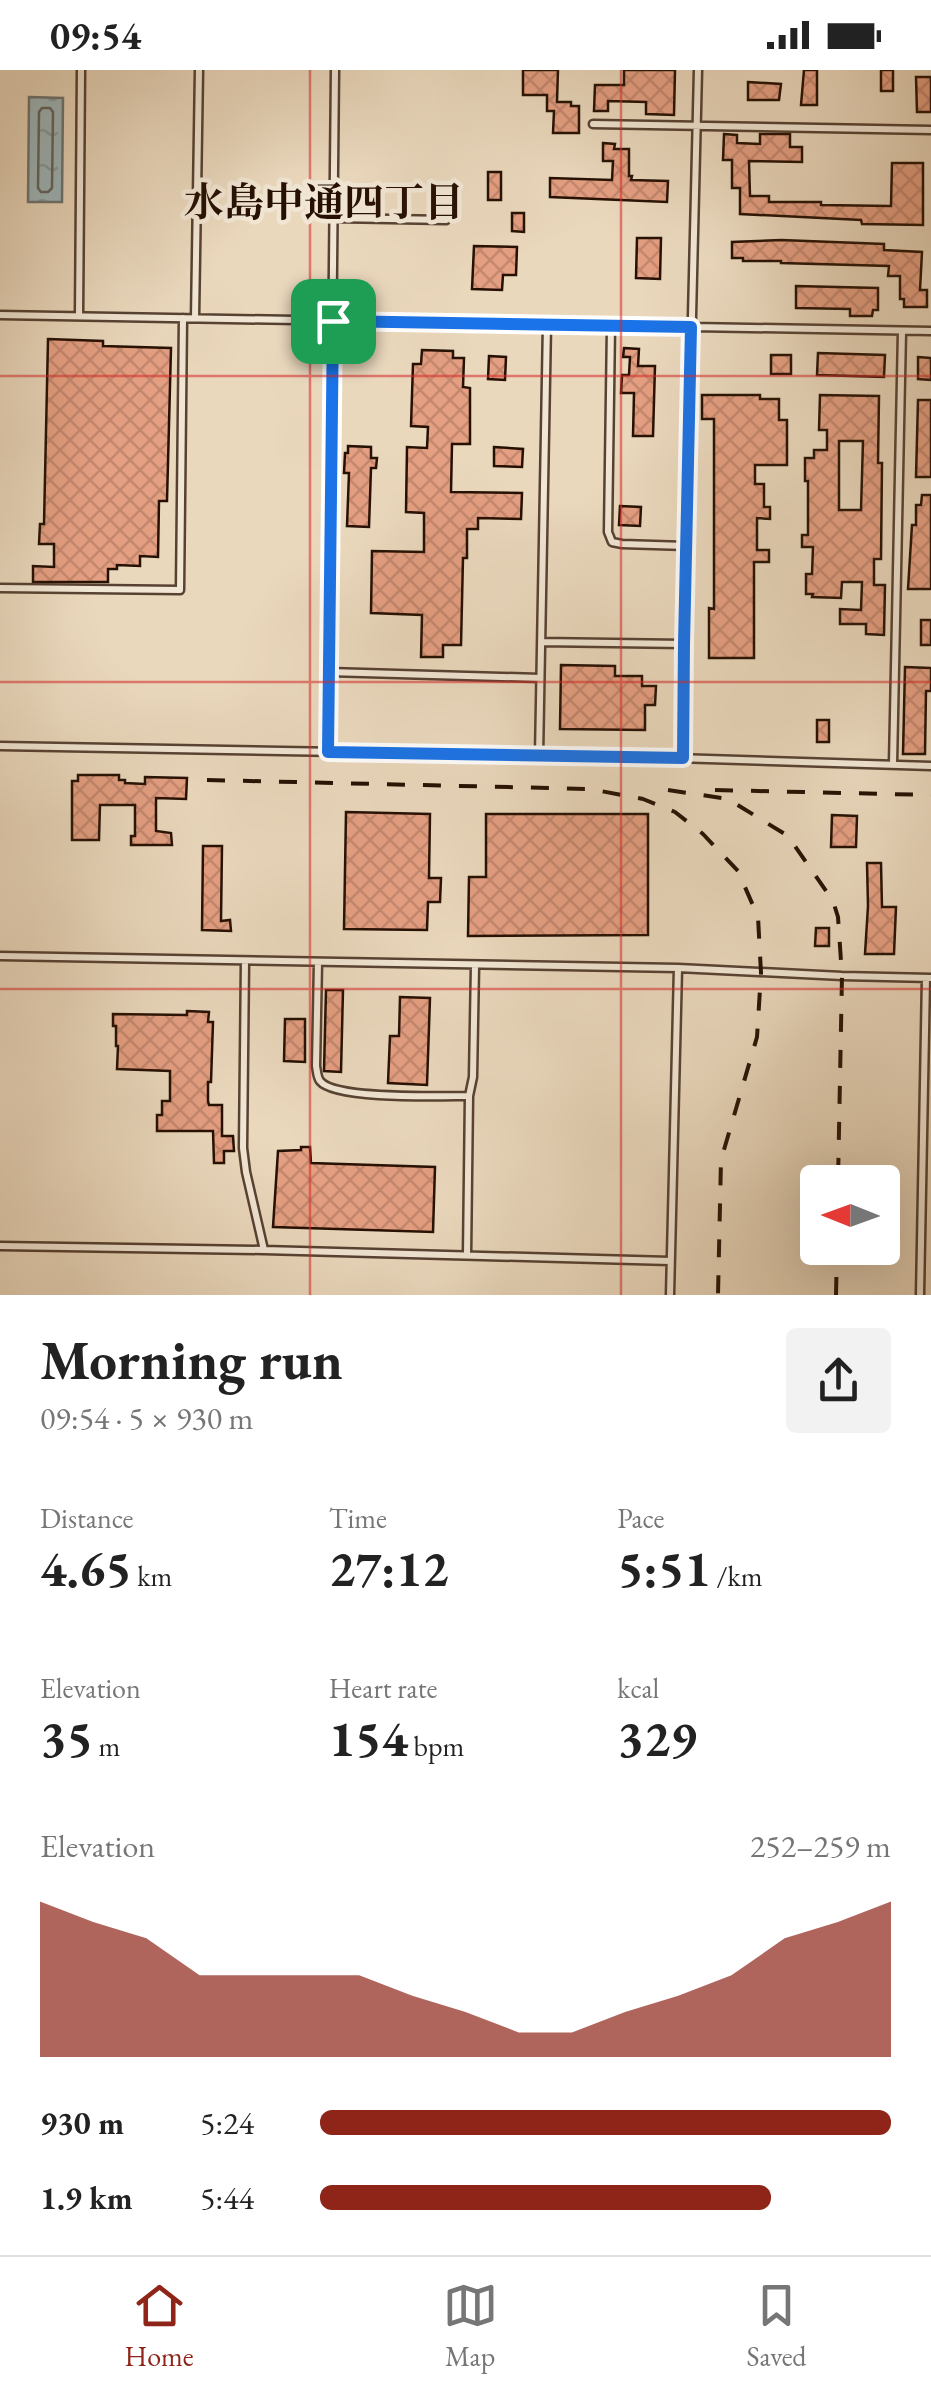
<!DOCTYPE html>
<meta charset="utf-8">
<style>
:root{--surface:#fff;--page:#f2f2f2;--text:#222;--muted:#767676;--line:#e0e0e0;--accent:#8f2418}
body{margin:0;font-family:"EB Garamond","Noto Serif JP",serif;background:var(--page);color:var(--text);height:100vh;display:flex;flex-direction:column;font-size:38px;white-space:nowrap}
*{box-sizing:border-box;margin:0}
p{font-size:32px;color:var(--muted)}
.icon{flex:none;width:55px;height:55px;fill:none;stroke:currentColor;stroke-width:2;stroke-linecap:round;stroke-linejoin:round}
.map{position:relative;height:1225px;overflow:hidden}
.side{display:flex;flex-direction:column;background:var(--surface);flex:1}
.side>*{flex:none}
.needle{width:65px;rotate:271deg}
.controls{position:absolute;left:800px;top:1095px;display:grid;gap:20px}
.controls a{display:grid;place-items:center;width:100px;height:100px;border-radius:10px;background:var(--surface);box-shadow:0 10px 40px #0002;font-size:50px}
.pin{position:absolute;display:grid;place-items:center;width:85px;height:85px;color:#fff;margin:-42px;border-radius:20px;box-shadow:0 5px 15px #0006}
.round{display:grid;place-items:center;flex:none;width:105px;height:105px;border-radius:10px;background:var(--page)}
.summary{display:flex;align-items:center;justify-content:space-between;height:170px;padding:0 40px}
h1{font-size:55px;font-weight:700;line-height:75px}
.stats{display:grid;grid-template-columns:repeat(3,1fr);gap:15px;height:170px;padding:10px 40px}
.stats div{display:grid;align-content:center}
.stats b{font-size:50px;font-weight:700}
.stats small{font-size:28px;font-weight:400}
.stats p{font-size:28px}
.chart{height:280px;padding:20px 40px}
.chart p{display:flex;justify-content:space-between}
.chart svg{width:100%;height:180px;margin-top:10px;fill:var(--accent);opacity:.7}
ul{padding:0 40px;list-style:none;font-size:32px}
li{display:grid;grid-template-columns:160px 120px 1fr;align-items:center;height:75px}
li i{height:25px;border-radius:12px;background:var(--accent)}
.status{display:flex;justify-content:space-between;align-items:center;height:70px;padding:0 50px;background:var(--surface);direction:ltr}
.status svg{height:28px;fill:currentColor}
.tab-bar{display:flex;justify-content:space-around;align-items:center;height:140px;border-top:2px solid var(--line);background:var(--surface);font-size:28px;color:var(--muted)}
.tab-bar a{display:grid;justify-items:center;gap:5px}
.tab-bar .on{color:var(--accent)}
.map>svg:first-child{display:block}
.water{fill:url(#water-ripples);stroke:#6d7472;stroke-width:2.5}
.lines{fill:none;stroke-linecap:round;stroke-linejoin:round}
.shore{stroke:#626460;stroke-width:2.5}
.building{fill:url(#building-cross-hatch);stroke:#261003;stroke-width:2.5;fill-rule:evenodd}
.lane-casing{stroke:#574232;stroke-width:11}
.lane{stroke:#f1e6d4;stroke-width:6}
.rail{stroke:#261003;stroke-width:4;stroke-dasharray:18 18;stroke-linecap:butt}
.route-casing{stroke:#fff;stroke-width:20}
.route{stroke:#1a73e8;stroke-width:12}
.grid{fill:none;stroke:#d62828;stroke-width:2.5;stroke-opacity:0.55}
.labels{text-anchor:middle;stroke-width:9;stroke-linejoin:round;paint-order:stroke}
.neighbourhood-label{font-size:40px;font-weight:bold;fill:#261003;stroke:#f1e6d4}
</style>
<div class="status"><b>09:54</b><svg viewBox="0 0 49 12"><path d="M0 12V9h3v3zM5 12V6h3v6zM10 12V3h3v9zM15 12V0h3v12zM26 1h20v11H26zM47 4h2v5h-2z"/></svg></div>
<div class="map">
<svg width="931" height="1225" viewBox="0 0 931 1225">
<defs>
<pattern id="water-ripples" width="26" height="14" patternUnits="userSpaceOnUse" patternTransform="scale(2.5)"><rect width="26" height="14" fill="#9db7bc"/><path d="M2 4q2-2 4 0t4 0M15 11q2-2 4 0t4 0" fill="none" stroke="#879ca0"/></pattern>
<pattern id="building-cross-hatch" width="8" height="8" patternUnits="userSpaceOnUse" patternTransform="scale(2.5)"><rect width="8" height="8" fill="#e59f82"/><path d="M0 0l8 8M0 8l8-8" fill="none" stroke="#c4886f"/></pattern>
</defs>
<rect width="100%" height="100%" fill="#ead8bd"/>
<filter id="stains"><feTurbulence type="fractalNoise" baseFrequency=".002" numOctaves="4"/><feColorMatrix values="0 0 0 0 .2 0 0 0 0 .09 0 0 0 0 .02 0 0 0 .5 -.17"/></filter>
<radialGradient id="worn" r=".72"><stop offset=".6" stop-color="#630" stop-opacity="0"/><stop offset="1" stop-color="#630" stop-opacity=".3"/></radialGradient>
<path class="water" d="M 29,27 L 63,28 L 62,132 L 28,132 Z"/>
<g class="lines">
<path class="shore" d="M 42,38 L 50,38 L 53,42 L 52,118 L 48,122 L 41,122 L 38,118 L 39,42 Z"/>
</g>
<path class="building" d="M 523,0 L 558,0 L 557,32 L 571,32 L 571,36 L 579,36 L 579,63 L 553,63 L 554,41 L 547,41 L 547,25 L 523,25 Z
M 624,0 L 675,0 L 674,45 L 646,44 L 646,32 L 608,31 L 608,41 L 594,41 L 595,15 L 624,15 Z
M 804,0 L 817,0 L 817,35 L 801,35 Z
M 881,0 L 893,0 L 893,21 L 881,21 Z
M 916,7 L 931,7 L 931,42 L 917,42 Z
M 748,12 L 781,14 L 779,30 L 748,30 Z
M 724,64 L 737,65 L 737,73 L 760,74 L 760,64 L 790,64 L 790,77 L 802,77 L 802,92 L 749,91 L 750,126 L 769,126 L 769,132 L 821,132 L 821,135 L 891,136 L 892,93 L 923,93 L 923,155 L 862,154 L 861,150 L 740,144 L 740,118 L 732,118 L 732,90 L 723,90 Z
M 603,73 L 615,74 L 614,79 L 629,79 L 629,106 L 632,106 L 631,110 L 668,111 L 667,132 L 550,127 L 550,108 L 612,110 L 613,91 L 603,91 Z
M 488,102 L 501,102 L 501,130 L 488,130 Z
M 512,143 L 524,143 L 524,162 L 512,161 Z
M 637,168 L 661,168 L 660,209 L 636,208 Z
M 781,170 L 884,174 L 884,180 L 922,182 L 920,220 L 927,220 L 927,237 L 904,237 L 904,229 L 900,229 L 900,206 L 888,206 L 889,196 L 781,193 L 781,191 L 743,191 L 743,188 L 732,188 L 732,172 Z
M 474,176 L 517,177 L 516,205 L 503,205 L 502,220 L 472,219 Z
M 796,216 L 878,218 L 878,240 L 873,240 L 872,246 L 850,246 L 850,239 L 796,238 Z
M 48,269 L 103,271 L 103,276 L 171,278 L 167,431 L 159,431 L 158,487 L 140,486 L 140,496 L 117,495 L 117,499 L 108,499 L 108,512 L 33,512 L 33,496 L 54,497 L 54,474 L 39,474 L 40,454 L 44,454 Z
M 624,278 L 639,279 L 638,296 L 655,296 L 653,366 L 633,366 L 634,323 L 621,323 L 622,305 L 629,305 L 630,287 L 623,287 Z
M 422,280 L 453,281 L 453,288 L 464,288 L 463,317 L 470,318 L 470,374 L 452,374 L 451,422 L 522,423 L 521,449 L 478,448 L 478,459 L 467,459 L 467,488 L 463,488 L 461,575 L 443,575 L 443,587 L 421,587 L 422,545 L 371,543 L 372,481 L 424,482 L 424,443 L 406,442 L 407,377 L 427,378 L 428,357 L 411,356 L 413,294 L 421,294 Z
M 818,283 L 885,285 L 884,307 L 817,305 Z
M 771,285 L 791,285 L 791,304 L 771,304 Z
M 489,286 L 506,287 L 505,310 L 488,309 Z
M 918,287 L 931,288 L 931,310 L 918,309 Z
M 702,325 L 760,325 L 760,329 L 779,329 L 779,350 L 787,350 L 787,395 L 755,395 L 755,414 L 764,414 L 764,437 L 770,437 L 770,449 L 757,448 L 757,480 L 769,480 L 769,492 L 754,492 L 754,588 L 709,588 L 709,538 L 714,539 L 714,349 L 702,349 Z
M 820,325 L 879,326 L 878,393 L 882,393 L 881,489 L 874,489 L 874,515 L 885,515 L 884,565 L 866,564 L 866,554 L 840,554 L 840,539 L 861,540 L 862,512 L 842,512 L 841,528 L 812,527 L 813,524 L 806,524 L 806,504 L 812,504 L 813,477 L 802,477 L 802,465 L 808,465 L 808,411 L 805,411 L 805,388 L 814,388 L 814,380 L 827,380 L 827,360 L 819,360 ZM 839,371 L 863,371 L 861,440 L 839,440 Z
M 918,330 L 931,330 L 931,407 L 916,407 Z
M 348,376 L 371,377 L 371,388 L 377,388 L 376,398 L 371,398 L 369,457 L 347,456 L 349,403 L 344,403 L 345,383 L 348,383 Z
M 494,377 L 523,379 L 522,397 L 494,396 Z
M 922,425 L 931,425 L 931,519 L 908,519 L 912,455 L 916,455 L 916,435 L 921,435 Z
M 620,436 L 641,437 L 640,456 L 619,455 Z
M 921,550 L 931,550 L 931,575 L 921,575 Z
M 561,595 L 615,596 L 615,606 L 642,606 L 642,616 L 656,616 L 655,635 L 645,635 L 645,660 L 560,659 Z
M 905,597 L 931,598 L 931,621 L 926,621 L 925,684 L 903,684 Z
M 817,650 L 829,650 L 829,672 L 817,672 Z
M 78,705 L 119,705 L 119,710 L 125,710 L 125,713 L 145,714 L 145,707 L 187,708 L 186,729 L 156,728 L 156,761 L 171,763 L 172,775 L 131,775 L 131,766 L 135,766 L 135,735 L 100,735 L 99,770 L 72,770 L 72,711 L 78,711 Z
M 346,742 L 430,744 L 429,808 L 441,808 L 440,832 L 428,832 L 427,860 L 344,859 Z
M 486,744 L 648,744 L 648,865 L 468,866 L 469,807 L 486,807 Z
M 832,745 L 857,746 L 856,777 L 831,777 Z
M 203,776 L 222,776 L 221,851 L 230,850 L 231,861 L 202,860 Z
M 867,793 L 881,793 L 882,837 L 896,837 L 894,884 L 865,884 L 868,836 Z
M 816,858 L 829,858 L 829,876 L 815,876 Z
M 326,920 L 343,920 L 341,1002 L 324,1001 Z
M 400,927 L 430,928 L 427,1015 L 388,1013 L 390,966 L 399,966 Z
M 187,941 L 209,942 L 208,952 L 213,952 L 211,1012 L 208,1012 L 208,1031 L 209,1035 L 222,1035 L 222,1066 L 233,1066 L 234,1081 L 224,1081 L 224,1093 L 214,1093 L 213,1061 L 157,1061 L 157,1045 L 162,1045 L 162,1031 L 170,1031 L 170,1001 L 117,999 L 118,976 L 116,976 L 116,956 L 113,956 L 113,944 L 187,945 Z
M 285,949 L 305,949 L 305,992 L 284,991 Z
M 301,1077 L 310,1077 L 311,1093 L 435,1097 L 433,1162 L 273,1157 L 278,1081 L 301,1080 Z"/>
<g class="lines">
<defs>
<path id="lane" d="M 593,54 L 931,60
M 334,148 L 446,150
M 0,245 L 931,261
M 79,246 L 81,0
M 195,248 L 199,0
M 611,256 L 608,462 L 612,472 L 622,474 L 686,476
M 0,518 L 180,520 L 183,248
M 541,572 L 684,574
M 329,602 L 540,608
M 0,676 L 676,688 L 931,696
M 328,682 L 335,0
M 539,686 L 547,254
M 683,688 L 684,574 L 698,0
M 893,694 L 902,261
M 0,886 L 678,898 L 842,906 L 931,908
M 245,891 L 243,1078 L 246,1102 L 264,1180
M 318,892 L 316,996 C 317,1001 317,1007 320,1011 C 335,1030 442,1026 469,1026
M 0,1176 L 264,1180 L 670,1191
M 467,1185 L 469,1026 L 473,1007 L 475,896
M 670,1225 L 678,898
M 920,1225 L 926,908"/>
</defs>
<use href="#lane" class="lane-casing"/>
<use href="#lane" class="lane"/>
<path class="rail" d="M 207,710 L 590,719 L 643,729 L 675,742 L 703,764 L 738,801 L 758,847 L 761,903 L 757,967 L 721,1090 L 718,1225
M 668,720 L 728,729 L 788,766 L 833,831 L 838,847 L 842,906 L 838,1112
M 715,720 L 931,725
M 836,1225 L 837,1178"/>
</g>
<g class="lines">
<defs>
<path id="route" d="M 333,251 L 691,257 L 684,574 L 683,688 L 328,682 Z"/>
</defs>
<use href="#route" class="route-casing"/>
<use href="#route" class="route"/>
</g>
<path class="grid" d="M 310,0 L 310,1225M 621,0 L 621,1225M 0,306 L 931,306M 0,612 L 931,612M 0,919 L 931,919"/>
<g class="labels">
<g class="neighbourhood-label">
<text x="324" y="146">水島中通四丁目</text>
</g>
</g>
<rect width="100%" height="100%" filter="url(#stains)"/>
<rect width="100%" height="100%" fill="url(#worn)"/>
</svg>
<div class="controls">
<a><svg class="needle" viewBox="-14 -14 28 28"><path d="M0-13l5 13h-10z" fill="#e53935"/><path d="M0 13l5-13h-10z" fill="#767676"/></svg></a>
</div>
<div class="pin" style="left:333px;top:251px;background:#1e9e55"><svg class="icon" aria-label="arrive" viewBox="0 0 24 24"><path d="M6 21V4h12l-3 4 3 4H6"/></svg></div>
</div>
<section class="side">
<div class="summary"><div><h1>Morning run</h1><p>09:54 · 5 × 930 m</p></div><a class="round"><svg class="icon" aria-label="share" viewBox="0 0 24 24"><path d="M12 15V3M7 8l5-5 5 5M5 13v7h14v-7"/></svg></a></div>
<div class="stats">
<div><p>Distance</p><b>4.65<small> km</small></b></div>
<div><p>Time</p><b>27:12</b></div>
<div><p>Pace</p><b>5:51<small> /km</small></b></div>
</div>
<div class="stats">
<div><p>Elevation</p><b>35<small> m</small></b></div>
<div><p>Heart rate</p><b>154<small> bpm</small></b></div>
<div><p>kcal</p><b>329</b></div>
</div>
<div class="chart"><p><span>Elevation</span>252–259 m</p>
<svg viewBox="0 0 160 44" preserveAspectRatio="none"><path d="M0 44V6L10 11L20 15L30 24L40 24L50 24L60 24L70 29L80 33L90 38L100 38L110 33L120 29L130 24L140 15L150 11L160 6V44z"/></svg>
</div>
<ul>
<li><b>930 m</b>5:24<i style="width:100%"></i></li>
<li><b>1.9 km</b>5:44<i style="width:79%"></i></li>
</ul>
</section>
<nav class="tab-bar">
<a class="on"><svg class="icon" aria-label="home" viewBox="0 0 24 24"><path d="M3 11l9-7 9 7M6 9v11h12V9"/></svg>Home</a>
<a><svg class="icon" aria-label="map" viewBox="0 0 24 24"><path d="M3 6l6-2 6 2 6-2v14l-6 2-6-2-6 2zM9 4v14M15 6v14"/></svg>Map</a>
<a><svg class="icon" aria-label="saved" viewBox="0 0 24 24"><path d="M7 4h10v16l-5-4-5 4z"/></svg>Saved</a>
</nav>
